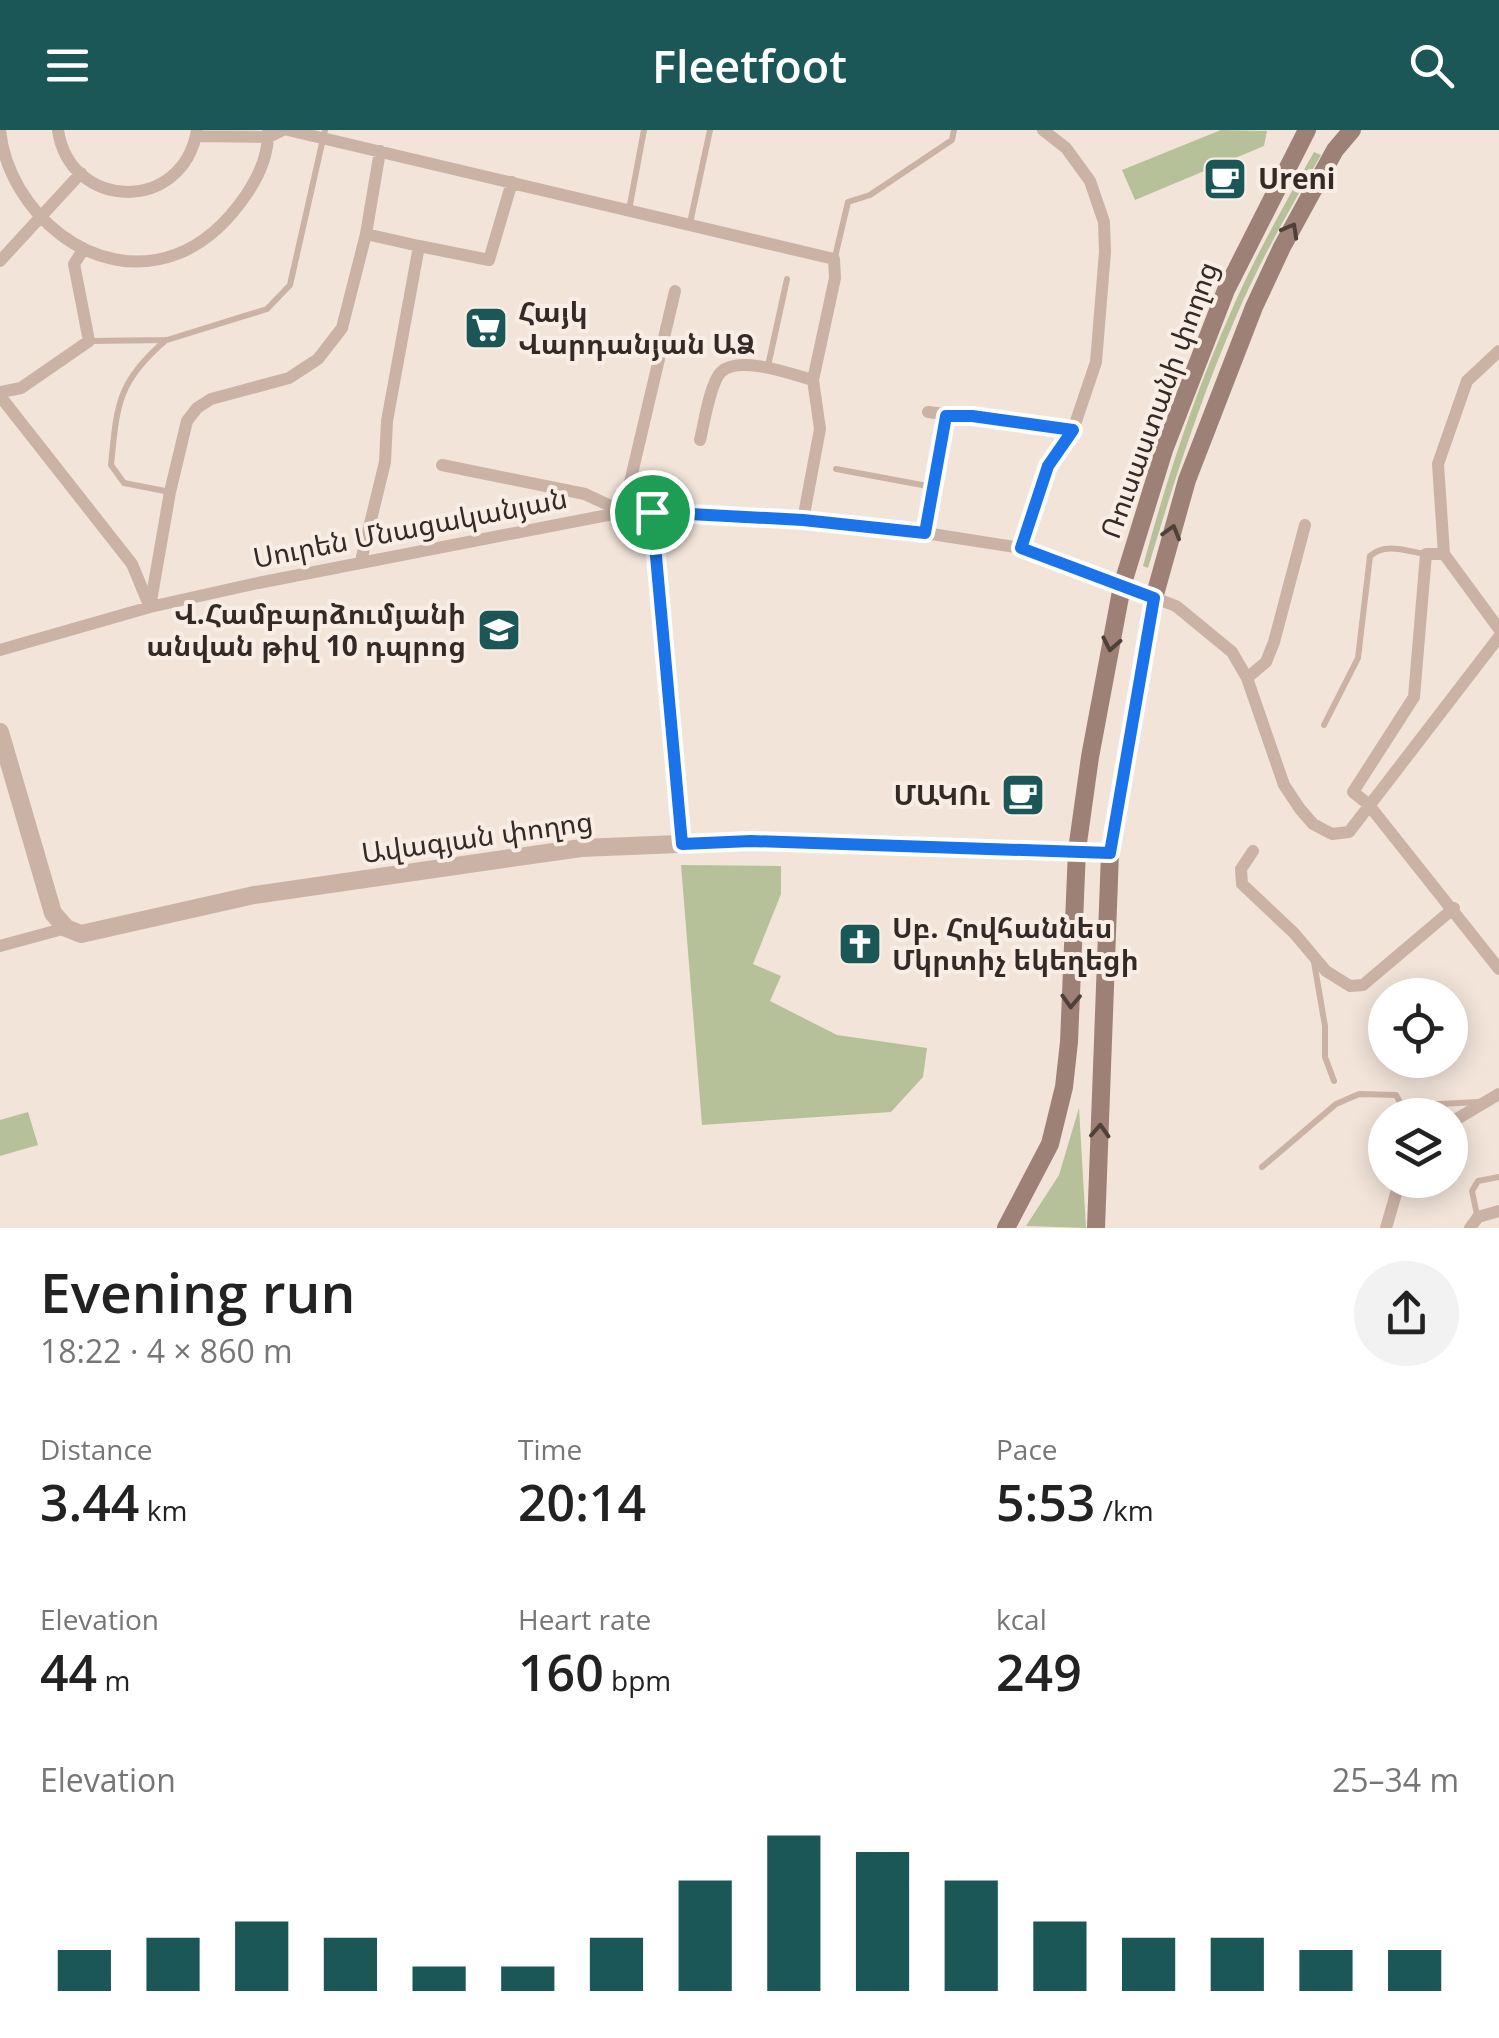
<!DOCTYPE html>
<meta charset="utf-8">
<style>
:root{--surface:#fff;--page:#f2f2f2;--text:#222;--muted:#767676;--accent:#1b5756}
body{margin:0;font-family:"Open Sans","Noto Sans Armenian",sans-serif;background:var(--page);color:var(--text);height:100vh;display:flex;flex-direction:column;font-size:38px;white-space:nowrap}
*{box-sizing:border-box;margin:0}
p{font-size:32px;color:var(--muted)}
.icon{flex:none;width:55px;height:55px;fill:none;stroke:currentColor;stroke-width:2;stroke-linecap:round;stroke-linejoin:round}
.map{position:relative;height:1098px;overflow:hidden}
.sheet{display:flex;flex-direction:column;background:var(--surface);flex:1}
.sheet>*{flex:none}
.buttons{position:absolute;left:1368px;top:848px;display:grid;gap:20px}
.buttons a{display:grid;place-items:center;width:100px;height:100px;border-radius:50%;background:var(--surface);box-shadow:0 5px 25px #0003;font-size:50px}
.pin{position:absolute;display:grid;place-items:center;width:85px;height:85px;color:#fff;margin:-42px;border:5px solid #fff;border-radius:50%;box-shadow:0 2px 10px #0007}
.round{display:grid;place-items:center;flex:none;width:105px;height:105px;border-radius:52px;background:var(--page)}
.summary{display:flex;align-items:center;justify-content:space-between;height:170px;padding:0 40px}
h1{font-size:55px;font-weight:600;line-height:75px}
.stats{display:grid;grid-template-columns:repeat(3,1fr);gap:15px;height:170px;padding:10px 40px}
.stats div{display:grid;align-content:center}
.stats b{font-size:50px;font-weight:600}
.stats small{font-size:28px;font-weight:400}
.stats p{font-size:28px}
.chart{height:280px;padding:20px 40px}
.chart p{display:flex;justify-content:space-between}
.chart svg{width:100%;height:180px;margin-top:10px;stroke:var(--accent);stroke-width:6}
header{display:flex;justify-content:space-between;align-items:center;height:130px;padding:0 40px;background:var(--accent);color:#fff;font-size:45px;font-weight:600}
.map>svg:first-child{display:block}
.green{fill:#b7c199}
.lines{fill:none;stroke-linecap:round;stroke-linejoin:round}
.service{stroke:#cab2a5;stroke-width:6}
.minor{stroke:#cab2a5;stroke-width:12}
.tertiary{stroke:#cab2a5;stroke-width:18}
.secondary{stroke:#9d8176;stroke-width:18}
.oneway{stroke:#4f403a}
.route-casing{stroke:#fff;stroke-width:20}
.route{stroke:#1a73e8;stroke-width:12}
.labels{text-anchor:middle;stroke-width:8;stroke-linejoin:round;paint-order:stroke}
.poi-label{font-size:28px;font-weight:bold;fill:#352a26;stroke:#f9eee5;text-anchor:start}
.street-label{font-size:28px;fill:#352a26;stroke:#f9eee5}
</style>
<header><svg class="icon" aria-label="menu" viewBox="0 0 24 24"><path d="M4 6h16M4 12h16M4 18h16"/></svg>Fleetfoot<svg class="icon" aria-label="search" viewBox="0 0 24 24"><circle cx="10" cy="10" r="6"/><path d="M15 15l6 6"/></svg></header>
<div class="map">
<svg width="1499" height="1098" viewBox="0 0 1499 1098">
<rect width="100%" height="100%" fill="#f2e4d9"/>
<path class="green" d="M 1221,0 L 1267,1 L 1264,16 L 1135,70 L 1122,40 Z
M 1314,22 L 1321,25 C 1290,79 1259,132 1235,189 C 1200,270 1173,354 1148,438 L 1143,436 C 1166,351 1194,265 1230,184 C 1254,128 1284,75 1314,22 Z
M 681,735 L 781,736 L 781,764 L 753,834 L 781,846 L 770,871 L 837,905 L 927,918 L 923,947 L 891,982 L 702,995 Z
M 1079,978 L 1086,1098 L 1026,1096 L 1059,1045 Z
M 28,982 L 38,1015 L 0,1026 L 0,990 Z"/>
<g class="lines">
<path class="service" d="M 629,80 L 644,0
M 690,93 L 710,0
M 835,127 L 848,72 L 870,65 L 952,10 L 954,0
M 166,210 C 117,252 117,275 111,335 L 124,353 L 170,362
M 90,211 L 167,210 L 267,179 L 290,155 L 325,0
M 768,236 L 787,149
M 836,339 L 933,357
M 1324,595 L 1358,528 L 1370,426 C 1385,412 1407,421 1425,424
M 1314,832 L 1325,896 L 1325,927 L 1334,951
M 1262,1037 L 1336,974 L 1359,964 L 1396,965 L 1402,976 L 1478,972
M 1477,1085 L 1472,1061 L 1478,1051 L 1499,1047"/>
<path class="minor" d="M 0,0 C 8,81 94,156 177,124 C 206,113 229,90 246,65 C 259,46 269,23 268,0
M 58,0 C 70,81 183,84 197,0
M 288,0 L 834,129 L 835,148 L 813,250
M 196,6 L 269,7 L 283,0
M 419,116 L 489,130 L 512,52
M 0,131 L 81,43
M 1499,221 L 1467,251 L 1438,334 L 1444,424 L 1499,499
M 0,262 L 21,258 L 89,211 L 74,134 L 83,120
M 0,266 L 132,434 L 149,475
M 928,282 L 1073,300
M 700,310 C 704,294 710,253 721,242 C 739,225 791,244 813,250 L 820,299 L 803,390
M 442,335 L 585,364 L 623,382 L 675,161
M 651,382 L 682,714
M 925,403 L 947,286
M 1021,418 L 1048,336 L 1073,300 L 1096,232 L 1105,122 L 1104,92 L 1090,51 L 1066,18 L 1043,0
M 1444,424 L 1426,424 L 1414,567 L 1353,662 L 1368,674 L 1499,839
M 361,431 L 385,332 L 387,291 L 419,116 L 366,104
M 150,477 L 170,362 L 187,291 L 197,278 L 211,269 L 289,248 L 318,229 L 342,198 L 366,104 L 380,21
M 0,520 L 150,477 L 258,453 L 623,382 L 803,390 L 925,403 L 1021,418 L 1176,476 L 1232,522 L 1247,548 L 1284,655 L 1300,679 L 1313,694 L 1332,704 L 1349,702 L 1499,507
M 1247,548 L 1266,532 L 1274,512 L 1305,395
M 1253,721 L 1241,739 L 1242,754 L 1294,803 L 1326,841 L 1350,856 L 1363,855 L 1454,778
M 0,816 L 66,798
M 1450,993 L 1499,964
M 1386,1098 L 1400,1050
M 1470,1098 L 1478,1087 L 1499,1081"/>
<path class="tertiary" d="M 0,602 L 53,783 L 66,798 L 81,804 L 254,765 L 581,718 L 751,711 L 1110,723"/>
<path class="secondary" d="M 1006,1098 L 1050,1014 L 1064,957 L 1069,912 L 1077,720 L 1090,627 L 1122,456 L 1164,320 L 1226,160 L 1307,0
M 1096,1098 L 1110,723 L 1154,468 L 1187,350 L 1254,177 L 1282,117 L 1335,20 L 1352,0"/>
</g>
<defs><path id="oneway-chevron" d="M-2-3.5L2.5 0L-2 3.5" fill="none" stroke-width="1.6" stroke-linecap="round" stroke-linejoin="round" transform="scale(2.5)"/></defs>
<g class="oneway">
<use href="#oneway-chevron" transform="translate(1291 100) rotate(-61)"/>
<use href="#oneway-chevron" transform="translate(1172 402) rotate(-74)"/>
<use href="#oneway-chevron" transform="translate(1111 514) rotate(101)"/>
<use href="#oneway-chevron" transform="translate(1071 871) rotate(92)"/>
<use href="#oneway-chevron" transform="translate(1100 1001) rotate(-87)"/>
</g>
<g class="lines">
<defs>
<path id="route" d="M 946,286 L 972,286 L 1073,300 L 1048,336 L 1021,418 L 1154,468 L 1110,723 L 751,711 L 682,714 L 652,382 L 803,390 L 925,403 Z"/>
</defs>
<use href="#route" class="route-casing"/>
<use href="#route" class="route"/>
</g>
<defs>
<symbol id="cafe-square" viewBox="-11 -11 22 22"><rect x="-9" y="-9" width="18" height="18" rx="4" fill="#1b5756" stroke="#f9eee5"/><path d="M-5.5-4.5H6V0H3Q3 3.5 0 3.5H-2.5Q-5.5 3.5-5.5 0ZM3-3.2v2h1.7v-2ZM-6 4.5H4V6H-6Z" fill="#fff"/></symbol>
<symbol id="supermarket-square" viewBox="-11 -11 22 22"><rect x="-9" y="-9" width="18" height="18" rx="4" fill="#1b5756" stroke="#f9eee5"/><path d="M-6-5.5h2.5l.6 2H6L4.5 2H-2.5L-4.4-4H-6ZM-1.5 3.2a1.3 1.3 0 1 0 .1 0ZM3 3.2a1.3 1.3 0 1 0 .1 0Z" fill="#fff"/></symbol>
<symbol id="school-square" viewBox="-11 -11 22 22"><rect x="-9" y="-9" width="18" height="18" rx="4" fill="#1b5756" stroke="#f9eee5"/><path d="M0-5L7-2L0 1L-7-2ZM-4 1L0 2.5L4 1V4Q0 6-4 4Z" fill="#fff"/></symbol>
<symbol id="church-square" viewBox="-11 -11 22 22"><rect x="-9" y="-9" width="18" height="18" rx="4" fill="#1b5756" stroke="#f9eee5"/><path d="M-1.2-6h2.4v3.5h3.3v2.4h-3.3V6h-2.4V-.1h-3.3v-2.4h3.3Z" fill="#fff"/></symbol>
</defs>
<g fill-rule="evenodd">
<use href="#cafe-square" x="1200" y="24" width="50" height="50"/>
<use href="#supermarket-square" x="461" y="173" width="50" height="50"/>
<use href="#school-square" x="474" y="475" width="50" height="50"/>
<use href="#cafe-square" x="998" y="640" width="50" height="50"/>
<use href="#church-square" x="835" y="789" width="50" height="50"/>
</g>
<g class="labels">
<g class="poi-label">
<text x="1258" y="59">Ureni</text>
<text x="518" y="192">Հայկ<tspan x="518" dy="32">Վարդանյան ԱՁ</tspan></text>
<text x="466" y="494" text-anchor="end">Վ.Համբարձումյանի<tspan x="466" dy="32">անվան թիվ 10 դպրոց</tspan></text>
<text x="990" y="675" text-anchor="end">ՄԱԿՈւ</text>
<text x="892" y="808">Սբ. Հովհաննես<tspan x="892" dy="32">Մկրտիչ եկեղեցի</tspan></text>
</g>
<g class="street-label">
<text transform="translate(1159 270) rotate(-70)" y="10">Ռուսաստանի փողոց</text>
<text transform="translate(410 398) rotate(-11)" y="10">Սուրեն Մնացականյան</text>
<text transform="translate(477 707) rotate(-8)" y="10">Ավագյան փողոց</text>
</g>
</g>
</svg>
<div class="buttons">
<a><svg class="icon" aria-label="locate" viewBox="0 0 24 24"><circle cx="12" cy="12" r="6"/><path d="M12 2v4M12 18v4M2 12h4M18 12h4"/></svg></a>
<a><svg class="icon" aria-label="layers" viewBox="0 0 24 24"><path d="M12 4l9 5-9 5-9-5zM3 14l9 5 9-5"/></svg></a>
</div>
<div class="pin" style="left:652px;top:382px;background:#1e9e55"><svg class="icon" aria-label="arrive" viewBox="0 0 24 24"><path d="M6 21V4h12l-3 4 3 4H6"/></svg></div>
</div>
<section class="sheet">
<div class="summary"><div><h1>Evening run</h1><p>18:22 · 4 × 860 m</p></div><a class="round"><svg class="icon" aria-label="share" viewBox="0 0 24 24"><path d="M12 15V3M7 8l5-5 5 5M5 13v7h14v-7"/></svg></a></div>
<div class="stats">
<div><p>Distance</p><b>3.44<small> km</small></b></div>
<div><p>Time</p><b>20:14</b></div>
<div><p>Pace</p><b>5:53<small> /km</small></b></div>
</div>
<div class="stats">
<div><p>Elevation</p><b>44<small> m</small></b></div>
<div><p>Heart rate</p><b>160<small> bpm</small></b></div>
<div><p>kcal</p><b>249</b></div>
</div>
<div class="chart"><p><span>Elevation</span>25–34 m</p>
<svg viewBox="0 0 160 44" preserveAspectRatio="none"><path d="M5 44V34M15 44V31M25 44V27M35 44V31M45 44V38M55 44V38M65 44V31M75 44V17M85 44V6M95 44V10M105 44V17M115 44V27M125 44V31M135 44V31M145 44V34M155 44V34"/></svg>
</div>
</section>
